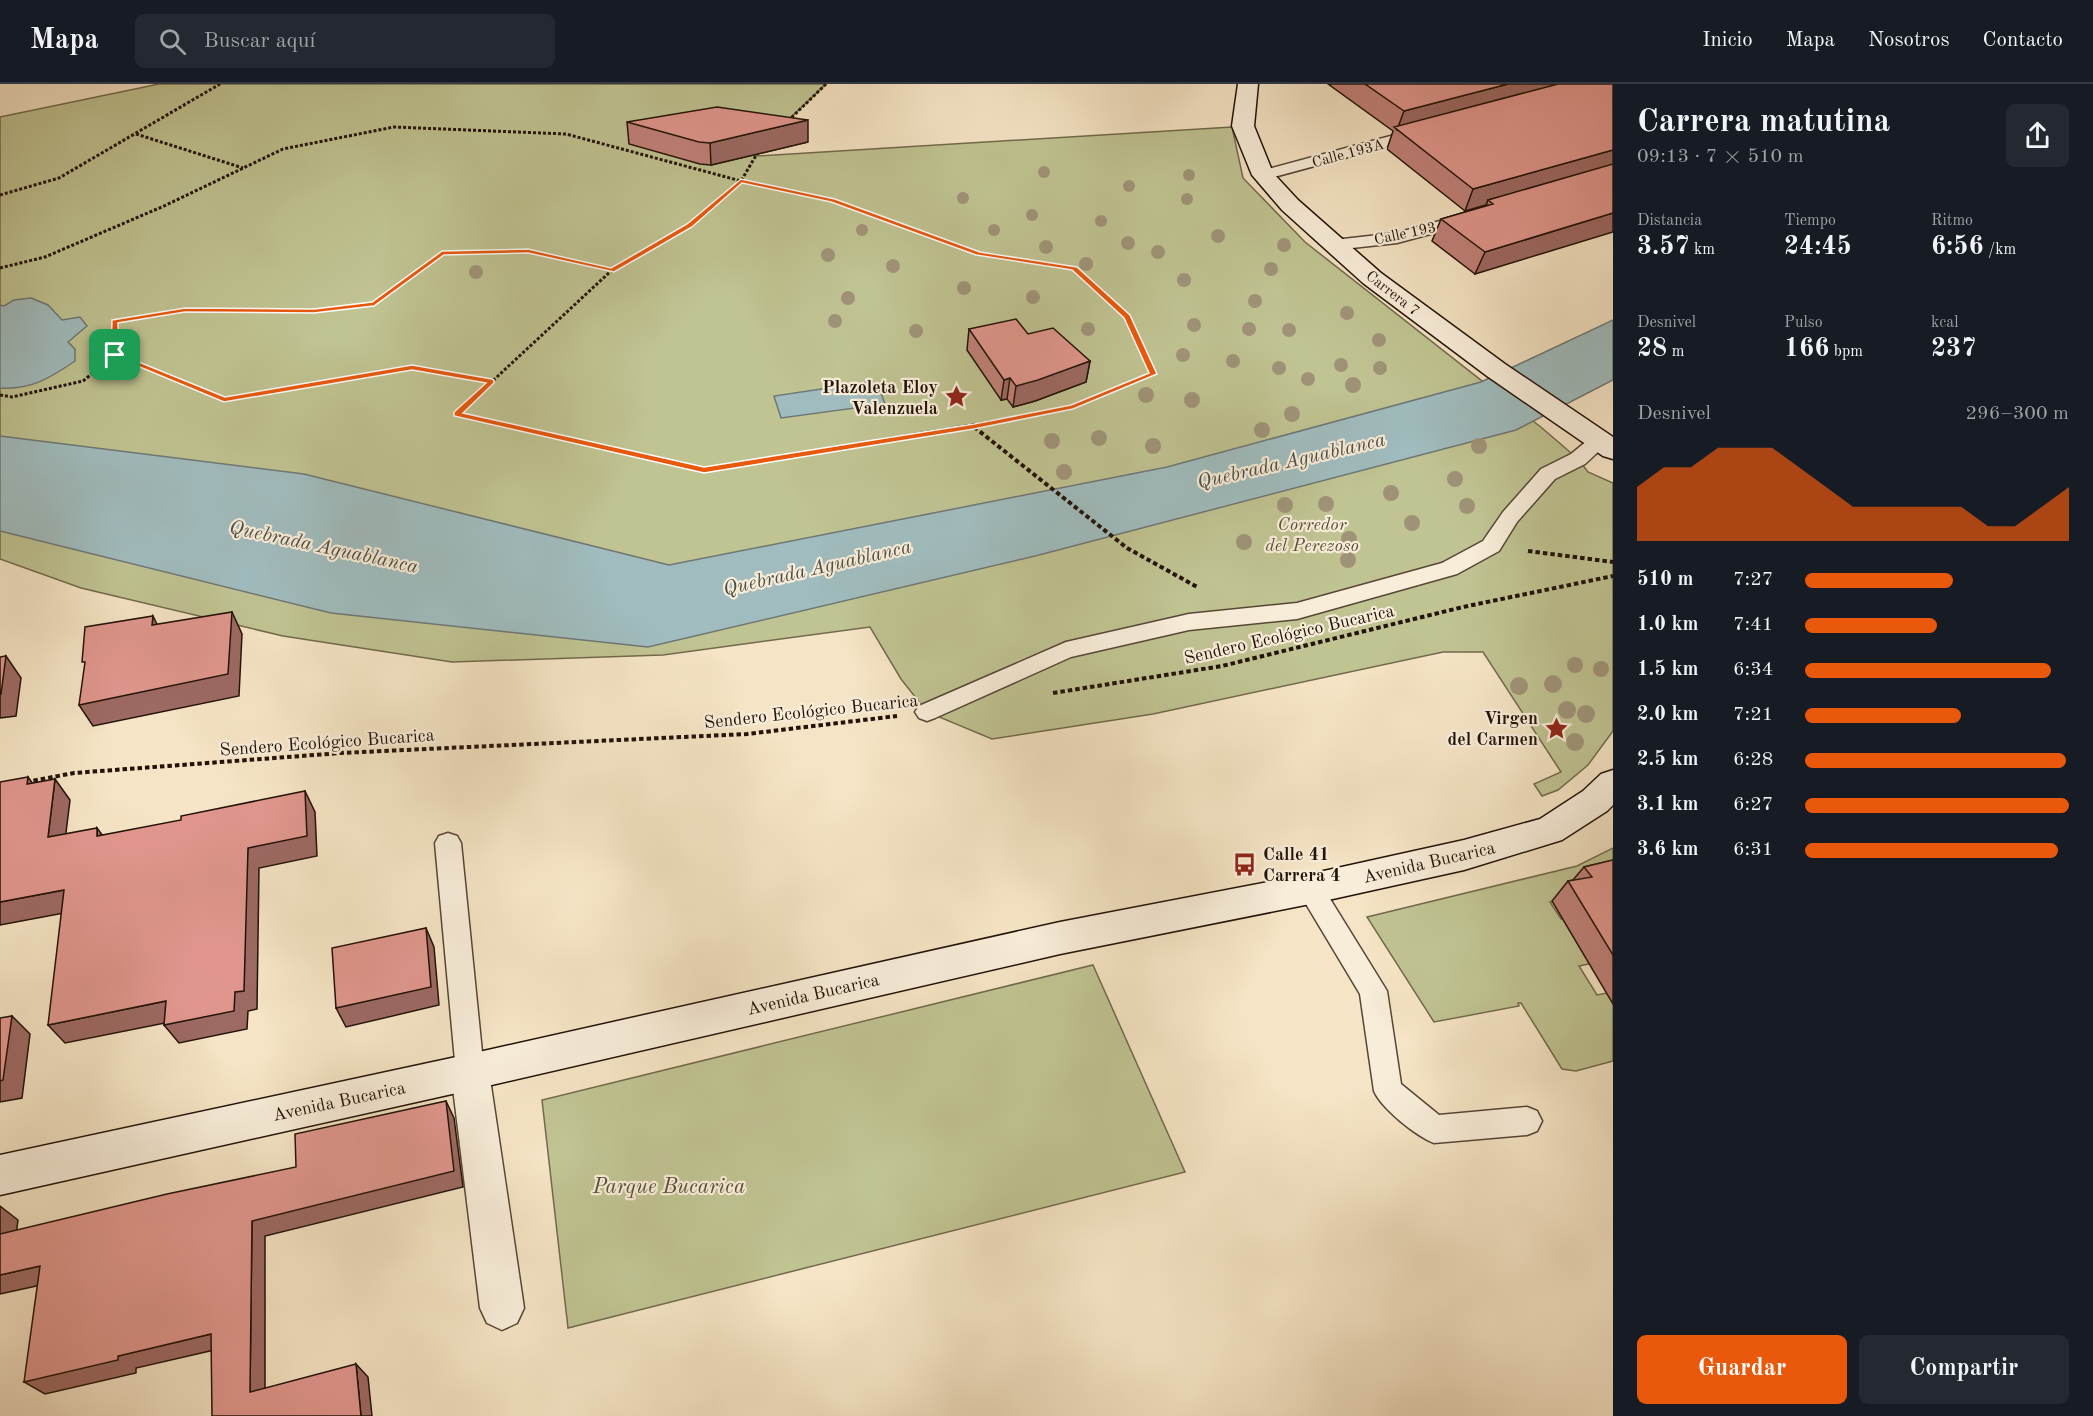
<!DOCTYPE html>
<html lang="es">
<meta charset="utf-8">
<style>
:root{--surface:#171b24;--page:#242831;--text:#f1f3f6;--muted:#9ea1a6;--line:#363941;--accent:#ea580c}
body{margin:0;font-family:"Old Standard TT",serif;background:var(--page);color:var(--text);height:100vh;display:flex;flex-direction:column;font-size:22px;white-space:nowrap}
*{box-sizing:border-box;margin:0}
p{font-size:20px;color:var(--muted)}
.icon{flex:none;width:33px;height:33px;fill:none;stroke:currentColor;stroke-width:2;stroke-linecap:round;stroke-linejoin:round}
.map{position:relative;flex:1;overflow:hidden}
.side{display:flex;flex-direction:column;background:var(--surface);width:480px}
.side>*{flex:none}
.pin{position:absolute;display:grid;place-items:center;width:51px;height:51px;color:#fff;margin:-26px;border-radius:12px;box-shadow:0 3px 9px #0006}
.round{display:grid;place-items:center;flex:none;width:63px;height:63px;border-radius:9px;background:var(--page)}
.summary{display:flex;align-items:center;justify-content:space-between;height:102px;padding:0 24px}
h1{font-size:33px;font-weight:600;line-height:45px}
.metrics{display:grid;grid-template-columns:repeat(3,1fr);gap:9px;height:102px;padding:6px 24px}
.metrics div{display:grid;align-content:center}
.metrics b{font-size:26px;font-weight:600}
.metrics small{font-size:16px;font-weight:400}
.metrics p{font-size:16px}
.chart{height:168px;padding:12px 24px}
.chart p{display:flex;justify-content:space-between}
.chart svg{width:100%;height:108px;margin-top:6px;fill:var(--accent);opacity:.7}
.button{display:flex;gap:12px;margin-top:auto;padding:12px 24px}
.button a{flex:1;height:69px;border-radius:9px;background:var(--accent);color:#fff;font-size:24px;font-weight:600;line-height:69px;text-align:center}
.button a+a{background:var(--page);color:var(--text)}
ul{padding:0 24px;list-style:none;font-size:20px}
li{display:grid;grid-template-columns:96px 72px 1fr;align-items:center;height:45px}
li i{height:15px;border-radius:8px;background:var(--accent)}
header{display:flex;align-items:center;gap:36px;box-sizing:border-box;height:84px;padding:0 30px;background:var(--surface);border-bottom:2px solid var(--line)}
header strong{font-size:28px}
nav{display:flex;gap:33px;margin-inline-start:auto;font-size:21px}
.search{width:420px;height:54px;background:var(--page);display:flex;align-items:center;gap:15px;box-sizing:border-box;padding:0 21px;border-radius:9px;color:var(--muted);font-size:22px}
main{display:flex;flex:1;min-height:0}
.map>svg:first-child{display:block}
.green{fill:#c0c392;stroke:#716a4c;stroke-width:1.5}
.water{fill:#a0bcbe;stroke:#6e7875;stroke-width:1.5}
.lines{fill:none;stroke-linecap:round;stroke-linejoin:round}
.service-casing{stroke:#574636;stroke-width:3}
.minor-casing{stroke:#574636;stroke-width:3}
.secondary-casing{stroke:#221207;stroke-width:3}
.path-far1{stroke:#221207;stroke-width:3;stroke-dasharray:3 2;stroke-linecap:butt}
.path{stroke:#221207;stroke-width:4;stroke-dasharray:4.5 3;stroke-linecap:butt}
.service{fill:#f8edd9;fill-rule:evenodd}
.minor{fill:#f8edd9;fill-rule:evenodd}
.secondary{fill:#f8edd9;fill-rule:evenodd}
.tree{fill:#9f9377}
.wall{fill:#c18179;stroke:#221207;stroke-width:1.5}
.shaded-wall{fill:#9d6963;stroke:#221207;stroke-width:1.5}
.building{fill:#e0968d;stroke:#221207;stroke-width:1.5}
.route{fill:#ea580c;stroke:#fff;stroke-width:1.5;fill-rule:evenodd}
.labels{text-anchor:middle;stroke-width:4.5;stroke-linejoin:round;paint-order:stroke}
.far-street-label{font-size:15px;fill:#221207;stroke:#f8edd9}
.poi-label{font-size:18px;font-weight:bold;fill:#221207;stroke:#f8edd9;text-anchor:end}
.park-label{font-size:18px;font-style:italic;fill:#595038;stroke:#f8edd9}
.street-label{font-size:18px;fill:#221207;stroke:#f8edd9}
.water-label{font-size:20px;font-style:italic;fill:#4e4e47;stroke:#f8edd9}
.near-park-label{font-size:21px;font-style:italic;fill:#595038;stroke:#f8edd9}
</style>
<header>
<strong>Mapa</strong>
<div class="search"><svg class="icon" aria-label="search" viewBox="0 0 24 24"><circle cx="10" cy="10" r="6"/><path d="M15 15l6 6"/></svg>Buscar aquí</div>
<nav><a>Inicio</a><a>Mapa</a><a>Nosotros</a><a>Contacto</a></nav>
</header>
<main>
<div class="map">
<svg width="1613" height="1332" viewBox="0 0 1613 1332">
<rect width="100%" height="100%" fill="#f5e4c5"/>
<filter id="stains"><feTurbulence type="fractalNoise" baseFrequency=".00333" numOctaves="4"/><feColorMatrix values="0 0 0 0 .2 0 0 0 0 .09 0 0 0 0 .02 0 0 0 .5 -.17"/></filter>
<radialGradient id="worn" r=".72"><stop offset=".6" stop-color="#630" stop-opacity="0"/><stop offset="1" stop-color="#630" stop-opacity=".3"/></radialGradient>
<path class="green" d="M 159,0 L 826,0 L 762,61 L 756,72 L 1232,43 L 1243,94 L 1305,158 L 1542,344 L 1578,375 L 1588,388 L 1613,399 L 1613,647 L 1588,681 L 1558,706 L 1542,712 L 1534,700 L 1561,688 L 1483,568 L 1443,568 L 1153,630 L 992,655 L 927,628 L 901,595 L 870,543 L 663,571 L 452,578 L 283,552 L 81,504 L 0,475 L 0,33 Z
M 1613,764 L 1613,783 L 1576,813 L 1550,818 L 1561,835 L 1570,834 L 1603,877 L 1579,882 L 1597,911 L 1613,908 L 1613,977 L 1576,987 L 1562,985 L 1521,919 L 1518,919 L 1519,922 L 1434,938 L 1367,833 L 1577,782 Z
M 1093,881 L 1185,1088 L 568,1244 L 542,1016 Z"/>
<path class="water" d="M 31,214 L 48,221 L 62,236 L 80,233 L 87,242 L 68,258 L 75,265 L 75,277 C 50,294 31,306 0,304 L 0,221 L 4,222 L 14,216 Z
M 1613,236 L 1613,296 L 1516,346 L 1039,471 L 648,563 L 331,529 L 0,447 L 0,352 L 304,390 L 669,481 L 1167,383 L 1481,298 Z
M 868,298 L 880,306 L 885,320 L 781,334 L 774,312 Z"/>
<g class="lines">
<defs>
<path id="service" d="M 1420,44 L 1426,46 L 1428,49 L 1426,52 L 1263,96 L 1255,91 L 1257,88 Z
M 1469,129 L 1475,130 L 1477,134 L 1475,138 L 1397,159 L 1334,166 L 1328,165 L 1325,161 L 1328,157 L 1334,156 L 1396,149 Z
M 1600,351 L 1607,352 L 1610,357 L 1585,380 L 1555,395 L 1517,438 L 1499,467 L 1457,490 L 1297,535 L 1189,546 L 1071,573 L 935,634 L 927,637 L 919,634 L 915,628 L 919,622 L 1066,558 L 1189,530 L 1297,519 L 1442,479 L 1483,457 L 1503,428 L 1541,385 L 1571,370 L 1593,352 Z
M 448,749 L 457,752 L 461,759 L 484,988 L 480,997 L 470,1001 L 460,997 L 456,988 L 435,759 L 439,752 Z
M 1310,794 L 1319,797 L 1387,907 L 1401,1000 L 1439,1031 L 1527,1023 L 1537,1027 L 1542,1037 L 1537,1047 L 1527,1051 L 1434,1059 C 1416,1052 1381,1024 1374,1007 L 1360,910 L 1297,805 L 1301,797 Z"/>
<path id="minor" d="M 470,970 L 484,975 L 489,988 L 524,1224 L 517,1239 L 502,1246 L 487,1239 L 480,1224 L 451,988 L 456,975 Z"/>
<path id="secondary" d="M 1238,0 L 1258,0 L 1254,42 L 1273,89 L 1298,116 L 1381,189 L 1505,280 L 1613,353 L 1613,375 L 1603,372 L 1487,292 L 1363,199 L 1282,126 L 1252,91 L 1232,42 Z
M 1613,686 L 1613,721 L 1607,727 L 1562,756 L 1464,786 L 1310,820 L 1060,870 L 470,1006 L 0,1111 L 0,1071 L 470,970 L 1060,838 L 1310,790 L 1464,756 L 1540,735 L 1583,707 L 1601,690 Z"/>
</defs>
<use href="#service" class="service-casing"/>
<use href="#minor" class="minor-casing"/>
<use href="#secondary" class="secondary-casing"/>
<path class="path-far1" d="M 788,37 L 826,0
M 136,50 L 243,84
M 0,111 L 59,94 L 220,0
M 0,184 L 45,173 L 164,122 L 283,65 L 394,43 L 566,50 L 741,97 L 758,68
M 115,271 L 115,238 L 185,226 L 314,227 L 374,220 L 442,169 L 528,167 L 612,186
M 0,311 L 12,313 L 83,297 L 115,271 L 224,316 L 412,283 L 491,297
M 477,335 L 457,330 L 612,186 L 689,142 L 741,97 L 833,116 L 978,170 L 1075,185 L 1127,233 L 1154,290 L 1073,323 L 1015,335"/>
<path class="path" d="M 471,333 L 704,386 L 1022,333
M 974,343 L 1127,464 L 1199,504
M 1528,467 L 1613,478
M 1053,609 L 1222,582 L 1463,523 L 1613,492
M 26,698 L 74,689 L 341,669 L 747,650 L 897,632"/>
<use href="#service" class="service"/>
<use href="#minor" class="minor"/>
<use href="#secondary" class="secondary"/>
</g>
<g class="tree">
<circle cx="1044" cy="88" r="6"/>
<circle cx="1189" cy="91" r="6"/>
<circle cx="1129" cy="102" r="6"/>
<circle cx="963" cy="114" r="6"/>
<circle cx="1187" cy="115" r="6"/>
<circle cx="1032" cy="131" r="6"/>
<circle cx="1101" cy="137" r="6"/>
<circle cx="862" cy="146" r="6"/>
<circle cx="994" cy="146" r="6"/>
<circle cx="1218" cy="152" r="7"/>
<circle cx="1128" cy="159" r="7"/>
<circle cx="1284" cy="161" r="7"/>
<circle cx="1046" cy="163" r="7"/>
<circle cx="1158" cy="168" r="7"/>
<circle cx="828" cy="171" r="7"/>
<circle cx="1086" cy="180" r="7"/>
<circle cx="893" cy="182" r="7"/>
<circle cx="1271" cy="185" r="7"/>
<circle cx="476" cy="188" r="7"/>
<circle cx="1184" cy="196" r="7"/>
<circle cx="964" cy="204" r="7"/>
<circle cx="1033" cy="213" r="7"/>
<circle cx="848" cy="214" r="7"/>
<circle cx="1255" cy="217" r="7"/>
<circle cx="1347" cy="229" r="7"/>
<circle cx="835" cy="237" r="7"/>
<circle cx="1194" cy="241" r="7"/>
<circle cx="1088" cy="245" r="7"/>
<circle cx="1249" cy="245" r="7"/>
<circle cx="1289" cy="246" r="7"/>
<circle cx="916" cy="247" r="7"/>
<circle cx="1379" cy="256" r="7"/>
<circle cx="1183" cy="271" r="7"/>
<circle cx="1233" cy="277" r="7"/>
<circle cx="1341" cy="281" r="7"/>
<circle cx="1279" cy="284" r="7"/>
<circle cx="1380" cy="284" r="7"/>
<circle cx="1308" cy="295" r="7"/>
<circle cx="1353" cy="301" r="8"/>
<circle cx="1146" cy="311" r="8"/>
<circle cx="1192" cy="316" r="8"/>
<circle cx="1292" cy="330" r="8"/>
<circle cx="1262" cy="346" r="8"/>
<circle cx="1099" cy="354" r="8"/>
<circle cx="1052" cy="357" r="8"/>
<circle cx="1153" cy="362" r="8"/>
<circle cx="1479" cy="362" r="8"/>
<circle cx="1064" cy="388" r="8"/>
<circle cx="1455" cy="395" r="8"/>
<circle cx="1391" cy="409" r="8"/>
<circle cx="1326" cy="420" r="8"/>
<circle cx="1285" cy="421" r="8"/>
<circle cx="1467" cy="422" r="8"/>
<circle cx="1412" cy="439" r="8"/>
<circle cx="1349" cy="455" r="8"/>
<circle cx="1244" cy="458" r="8"/>
<circle cx="1348" cy="476" r="8"/>
<circle cx="1575" cy="581" r="8"/>
<circle cx="1601" cy="585" r="8"/>
<circle cx="1553" cy="600" r="9"/>
<circle cx="1519" cy="602" r="9"/>
<circle cx="1567" cy="626" r="9"/>
<circle cx="1586" cy="630" r="9"/>
<circle cx="1575" cy="658" r="9"/>
</g>
<path class="wall" d="M 1328,0 L 1613,0 L 1475,190 L 1432,157 L 1441,135 L 1485,122 L 1486,121 L 1465,127 L 1387,65 L 1393,47 Z
M 627,38 L 808,58 L 711,81 L 700,80 L 629,60 Z
M 969,245 L 1028,250 L 1090,277 L 1086,298 L 1035,317 L 1013,323 L 1007,315 L 1001,316 L 967,266 Z
M 1613,776 L 1613,920 L 1552,817 L 1568,797 L 1573,796 L 1584,783 Z"/>
<path class="shaded-wall" d="M 1508,0 L 1581,0 L 1397,46 L 1404,27 Z
M 808,36 L 808,58 L 711,81 L 710,59 Z
M 1613,66 L 1613,84 L 1488,116 L 1486,121 L 1465,127 L 1473,105 Z
M 1613,129 L 1613,148 L 1475,190 L 1485,168 Z
M 1090,277 L 1086,298 L 1035,317 L 1013,323 L 1016,302 Z
M 1010,294 L 1007,315 L 1001,316 L 1004,296 Z
M 232,528 L 242,550 L 239,612 L 93,642 L 79,621 Z
M 153,532 L 164,554 L 152,541 Z
M 6,572 L 21,594 L 16,632 L 0,634 L 0,610 Z
M 28,693 L 43,714 L 27,700 Z
M 55,695 L 70,716 L 63,773 L 48,753 Z
M 305,707 L 315,728 L 317,772 L 259,784 L 257,925 L 248,927 L 247,945 L 179,959 L 164,941 L 235,908 L 248,764 Z
M 97,744 L 112,764 L 97,752 Z
M 64,806 L 80,826 L 0,841 L 0,818 Z
M 426,844 L 434,863 L 439,921 L 346,943 L 336,924 Z
M 166,917 L 180,936 L 65,959 L 48,941 Z
M 12,932 L 30,950 L 22,1014 L 0,1018 L 0,997 Z
M 446,1017 L 454,1034 L 463,1103 L 265,1152 L 265,1320 L 250,1308 L 252,1137 Z
M 0,1122 L 18,1136 L 14,1166 L 0,1156 Z
M 40,1182 L 59,1197 L 0,1210 L 0,1191 Z
M 211,1250 L 227,1263 L 136,1284 L 136,1289 L 45,1310 L 24,1298 L 118,1272 Z
M 356,1280 L 368,1293 L 372,1332 L 361,1332 Z"/>
<path class="building" d="M 1365,0 L 1508,0 L 1404,27 Z
M 1558,0 L 1613,0 L 1613,66 L 1473,105 L 1394,43 Z
M 717,23 L 808,36 L 710,59 L 699,58 L 627,38 Z
M 1613,80 L 1613,129 L 1485,168 L 1441,135 L 1493,120 L 1488,116 Z
M 1016,235 L 1028,250 L 1053,244 L 1090,277 L 1038,296 L 1016,302 L 1010,294 L 1004,296 L 969,245 Z
M 232,528 L 228,590 L 79,621 L 85,578 L 82,578 L 85,543 L 153,532 L 152,541 Z
M 6,572 L 1,610 L 0,610 L 0,573 Z
M 28,693 L 27,700 L 55,695 L 48,753 L 97,744 L 97,752 L 181,736 L 181,732 L 305,707 L 307,752 L 248,764 L 244,907 L 235,908 L 234,927 L 164,941 L 166,917 L 48,941 L 64,806 L 0,818 L 0,698 Z
M 1613,776 L 1613,871 L 1568,797 L 1592,793 L 1584,783 Z
M 426,844 L 431,903 L 336,924 L 332,864 Z
M 12,932 L 3,996 L 0,997 L 0,934 Z
M 446,1017 L 454,1087 L 252,1137 L 250,1308 L 356,1280 L 361,1332 L 212,1332 L 211,1250 L 118,1272 L 118,1276 L 24,1298 L 40,1182 L 0,1191 L 0,1150 L 167,1110 L 296,1083 L 295,1050 Z"/>
<path class="route" d="M 741,95 L 835,115 L 980,168 L 1077,183 L 1130,231 L 1157,290 L 1073,325 L 974,345 L 704,389 L 454,332 L 454,328 L 486,299 L 412,286 L 224,318 L 111,271 L 112,236 L 185,224 L 314,225 L 372,218 L 442,167 L 528,165 L 611,184 L 687,140 ZM 742,99 L 831,118 L 976,171 L 1072,186 L 1124,234 L 1149,289 L 1071,321 L 974,340 L 704,383 L 463,329 L 494,299 L 494,296 L 492,295 L 412,281 L 225,313 L 119,270 L 118,239 L 185,228 L 314,229 L 374,222 L 444,171 L 528,169 L 614,188 L 692,143 Z"/>
<defs>
<symbol id="sight-bare" viewBox="-9 -9 18 18"><path d="M0-6L1.8-2.2L6-1.7L2.9 1.2L3.7 5.4L0 3.3L-3.7 5.4L-2.9 1.2L-6-1.7L-1.8-2.2Z" fill="#8f2418" stroke="#f8edd9" stroke-width="2.5" paint-order="stroke"/></symbol>
<symbol id="bus-bare" viewBox="-9 -9 18 18"><path d="M-5-6H5V4H4V6H2V4H-2V6H-4V4H-5ZM-3.5-4V0h7V-4ZM-3.5 1.2v1.5H-2V1.2ZM2 1.2v1.5H3.5V1.2Z" fill="#8f2418" stroke="#f8edd9" stroke-width="2.5" paint-order="stroke"/></symbol>
</defs>
<g fill-rule="evenodd">
<use href="#sight-bare" x="940" y="296" width="33" height="33"/>
<use href="#sight-bare" x="1540" y="628" width="33" height="33"/>
<use href="#bus-bare" x="1228" y="764" width="33" height="33"/>
</g>
<g class="labels">
<g class="far-street-label">
<text transform="translate(1348 69) rotate(-15)" y="5">Calle 193A</text>
<text transform="translate(1405 149) rotate(-12)" y="5">Calle 193</text>
<text transform="translate(1393 209) rotate(38)" y="5">Carrera 7</text>
</g>
<g class="poi-label">
<text x="938" y="309">Plazoleta Eloy<tspan x="938" dy="21">Valenzuela</tspan></text>
<text x="1538" y="640">Virgen<tspan x="1538" dy="21">del Carmen</tspan></text>
<text x="1263" y="776" text-anchor="start">Calle 41<tspan x="1263" dy="21">Carrera 4</tspan></text>
</g>
<g class="park-label">
<text x="1312" y="446">Corredor<tspan x="1312" dy="21">del Perezoso</tspan></text>
</g>
<g class="street-label">
<text transform="translate(1289 550) rotate(-13)" y="6">Sendero Ecológico Bucarica</text>
<text transform="translate(811 627) rotate(-6)" y="6">Sendero Ecológico Bucarica</text>
<text transform="translate(327 658) rotate(-4)" y="6">Sendero Ecológico Bucarica</text>
<text transform="translate(1429 778) rotate(-13)" y="6">Avenida Bucarica</text>
<text transform="translate(813 910) rotate(-13)" y="6">Avenida Bucarica</text>
<text transform="translate(339 1017) rotate(-12)" y="6">Avenida Bucarica</text>
</g>
<g class="water-label">
<text transform="translate(1291 376) rotate(-13)" y="7">Quebrada Aguablanca</text>
<text transform="translate(324 462) rotate(12)" y="7">Quebrada Aguablanca</text>
<text transform="translate(817 483) rotate(-13)" y="7">Quebrada Aguablanca</text>
</g>
<g class="near-park-label">
<text x="669" y="1109">Parque Bucarica</text>
</g>
</g>
<rect width="100%" height="100%" filter="url(#stains)"/>
<rect width="100%" height="100%" fill="url(#worn)"/>
</svg>
<div class="pin" style="left:115px;top:271px;background:#1e9e55"><svg class="icon" aria-label="arrive" viewBox="0 0 24 24"><path d="M6 21V4h12l-3 4 3 4H6"/></svg></div>
</div>
<section class="side">
<div class="summary"><div><h1>Carrera matutina</h1><p>09:13 · 7 × 510 m</p></div><a class="round"><svg class="icon" aria-label="share" viewBox="0 0 24 24"><path d="M12 15V3M7 8l5-5 5 5M5 13v7h14v-7"/></svg></a></div>
<div class="metrics">
<div><p>Distancia</p><b>3.57<small> km</small></b></div>
<div><p>Tiempo</p><b>24:45</b></div>
<div><p>Ritmo</p><b>6:56<small> /km</small></b></div>
</div>
<div class="metrics">
<div><p>Desnivel</p><b>28<small> m</small></b></div>
<div><p>Pulso</p><b>166<small> bpm</small></b></div>
<div><p>kcal</p><b>237</b></div>
</div>
<div class="chart"><p><span>Desnivel</span>296–300 m</p>
<svg viewBox="0 0 160 44" preserveAspectRatio="none"><path d="M0 44V22L10 14L20 14L30 6L40 6L50 6L60 14L70 22L80 30L90 30L100 30L110 30L120 30L130 38L140 38L150 30L160 22V44z"/></svg>
</div>
<ul>
<li><b>510 m</b>7:27<i style="width:56%"></i></li>
<li><b>1.0 km</b>7:41<i style="width:50%"></i></li>
<li><b>1.5 km</b>6:34<i style="width:93%"></i></li>
<li><b>2.0 km</b>7:21<i style="width:59%"></i></li>
<li><b>2.5 km</b>6:28<i style="width:99%"></i></li>
<li><b>3.1 km</b>6:27<i style="width:100%"></i></li>
<li><b>3.6 km</b>6:31<i style="width:96%"></i></li>
</ul>
<div class="button"><a>Guardar</a><a>Compartir</a></div>
</section>
</main>
